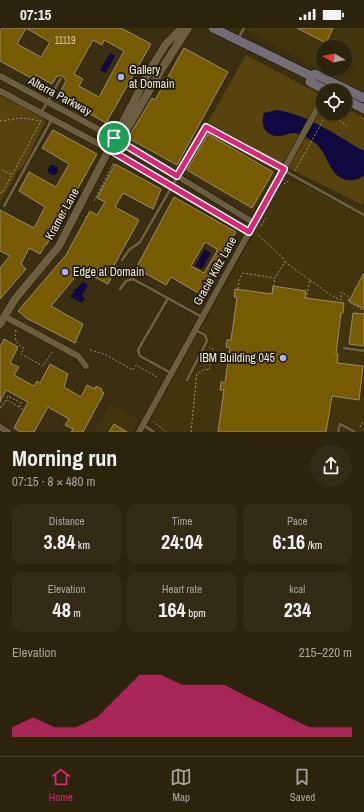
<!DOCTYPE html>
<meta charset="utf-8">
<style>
:root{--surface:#2c230d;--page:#342b16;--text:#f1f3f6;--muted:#a6a49d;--line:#48402e;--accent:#db2777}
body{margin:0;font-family:"Archivo Narrow",sans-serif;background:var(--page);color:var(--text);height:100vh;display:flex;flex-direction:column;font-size:15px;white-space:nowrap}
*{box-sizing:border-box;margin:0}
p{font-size:13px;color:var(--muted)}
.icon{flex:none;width:22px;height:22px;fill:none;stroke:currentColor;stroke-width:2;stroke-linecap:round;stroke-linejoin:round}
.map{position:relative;height:404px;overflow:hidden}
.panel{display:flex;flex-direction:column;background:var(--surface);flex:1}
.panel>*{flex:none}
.needle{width:26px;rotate:280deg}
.tools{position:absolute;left:316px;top:12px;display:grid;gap:8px}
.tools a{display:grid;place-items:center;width:36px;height:36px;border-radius:50%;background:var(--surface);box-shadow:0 1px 3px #0004,0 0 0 1px var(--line);font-size:20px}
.pin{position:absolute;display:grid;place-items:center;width:34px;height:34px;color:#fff;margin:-17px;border:2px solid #fff;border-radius:50%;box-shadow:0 1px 4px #0007}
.round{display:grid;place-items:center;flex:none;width:42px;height:42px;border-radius:21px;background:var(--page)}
.headline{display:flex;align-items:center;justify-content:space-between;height:68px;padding:0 12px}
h1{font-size:22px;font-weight:800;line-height:30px}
.figures{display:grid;grid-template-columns:repeat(3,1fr);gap:6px;height:68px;padding:4px 12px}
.figures div{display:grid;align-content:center;border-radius:10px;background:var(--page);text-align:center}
.figures b{font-size:20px;font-weight:800}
.figures small{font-size:11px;font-weight:400}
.figures p{font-size:11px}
.chart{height:112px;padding:8px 12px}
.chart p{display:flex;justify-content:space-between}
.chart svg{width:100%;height:72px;margin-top:4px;fill:var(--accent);opacity:.7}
.status{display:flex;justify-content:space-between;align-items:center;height:28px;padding:0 20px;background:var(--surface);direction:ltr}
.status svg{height:11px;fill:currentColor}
.tab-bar{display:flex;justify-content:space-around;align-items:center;height:56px;border-top:1px solid var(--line);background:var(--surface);font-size:11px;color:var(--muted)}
.tab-bar a{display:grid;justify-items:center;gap:2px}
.tab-bar .current{color:var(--accent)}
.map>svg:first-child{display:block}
.built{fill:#42340d;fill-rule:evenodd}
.green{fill:#57430d}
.water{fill:#100a41}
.building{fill:#765b03;stroke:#998b6c;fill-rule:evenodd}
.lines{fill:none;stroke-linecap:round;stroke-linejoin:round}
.service-casing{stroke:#221700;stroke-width:4}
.minor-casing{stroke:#221700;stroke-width:7}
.tertiary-casing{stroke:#221700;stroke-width:9}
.secondary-casing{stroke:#221700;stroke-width:10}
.path{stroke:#9c937c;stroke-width:1;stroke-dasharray:2 2;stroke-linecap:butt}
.service{stroke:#6b5f40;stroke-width:3}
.minor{stroke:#6b5f40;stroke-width:6}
.tertiary{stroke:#6b5f40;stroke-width:8}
.secondary{stroke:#736d78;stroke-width:9}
.route-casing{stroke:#fff;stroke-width:8}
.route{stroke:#db2777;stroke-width:5}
.poi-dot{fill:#a7b1fc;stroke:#1d180b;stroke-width:1.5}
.labels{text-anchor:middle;stroke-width:3.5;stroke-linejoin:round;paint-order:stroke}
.number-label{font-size:10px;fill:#d4c8a5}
.poi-label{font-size:12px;fill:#f3ecdb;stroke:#1d180b;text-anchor:start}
.street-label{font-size:12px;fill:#f3ecdb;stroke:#1d180b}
</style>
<div class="status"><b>07:15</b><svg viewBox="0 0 49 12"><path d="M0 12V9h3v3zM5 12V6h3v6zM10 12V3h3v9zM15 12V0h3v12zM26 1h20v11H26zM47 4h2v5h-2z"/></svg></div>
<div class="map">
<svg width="364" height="404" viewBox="0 0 364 404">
<rect width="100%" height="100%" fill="#3b2f11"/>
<path class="built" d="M 242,0 L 364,0 L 364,64 L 328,47 ZM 323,19 L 345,19 L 345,41 L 323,41 Z
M 208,94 L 281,136 L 253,184 L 182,142 Z
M 292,152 L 364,181 L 364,404 L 162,404 L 153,387 L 281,157 Z
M 110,376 L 139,392 L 132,404 L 94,404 Z"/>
<path class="green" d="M 246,27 L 323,68 L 323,85 L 345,85 L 345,80 L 364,90 L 364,173 L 362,177 L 281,136 L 208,94 Z
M 0,66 L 43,90 L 45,94 L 25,136 L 17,144 L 0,174 Z"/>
<path class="water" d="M 110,25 L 115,28 L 106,45 L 100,42 Z
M 277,82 C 311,88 335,107 364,123 L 364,147 C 356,155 341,154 334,144 C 327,135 324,121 314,114 C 308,111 301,105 294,105 C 289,105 284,108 279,108 C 265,109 260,97 264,85 Z
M48 142a5 5 0 1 1 10 0a5 5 0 1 1-10 0Z
M 205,221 L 211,225 L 202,241 L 195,238 Z
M 83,254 L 88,257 L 82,268 L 85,270 L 82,275 L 70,269 L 74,264 L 73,262 L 76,261 Z"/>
<path class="building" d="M 2,0 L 121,0 L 151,16 L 106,95 L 58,68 L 66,53 L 63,48 L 57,48 L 52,56 L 35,47 L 33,51 L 0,33 L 0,3 ZM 26,0 L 50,14 L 41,29 L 17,16 ZM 93,12 L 102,17 L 104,12 L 124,23 L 99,69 L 79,58 L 83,51 L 74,46 Z
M 297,0 L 333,0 L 326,15 Z
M 184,20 L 228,44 L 177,137 L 128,110 L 152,70 L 155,72 Z
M 53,102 L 97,126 L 47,216 L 46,216 L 40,226 L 29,220 L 21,236 L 26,241 L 0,271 L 0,240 L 10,228 L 0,223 L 0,182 L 34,200 L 45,179 L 19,163 L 29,144 L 56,159 L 69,136 L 42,120 Z
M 208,106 L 273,144 L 252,180 L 187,142 Z
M 115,136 L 161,161 L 153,181 L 123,165 L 115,179 L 139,192 L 111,243 L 114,245 L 108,256 L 81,242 L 51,278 L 83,296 L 75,315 L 26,290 L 18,283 L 66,227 L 90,183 L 97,187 L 105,174 L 97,170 Z
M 174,169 L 236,204 L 200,266 L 171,249 L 166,257 L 136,240 ZM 205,214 L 217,221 L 217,223 L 204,245 L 191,238 Z
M 364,245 L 364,281 L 349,273 Z
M 273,258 L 306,263 L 305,270 L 344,275 L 343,285 L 341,285 L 336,326 L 338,326 L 337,335 L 363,338 L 359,372 L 332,368 L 326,404 L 218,404 L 224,362 L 220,362 L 221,354 L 225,354 L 230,320 L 226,319 L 227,312 L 231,312 L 237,269 L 234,269 L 235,261 L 272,266 Z
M 353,285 L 364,286 L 364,318 L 349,316 Z
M 4,311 L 18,319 L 10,335 L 19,339 L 14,347 L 34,358 L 37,353 L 40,355 L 50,336 L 68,346 L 64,359 L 81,369 L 87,357 L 95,361 L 96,358 L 102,361 L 101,363 L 104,365 L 83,404 L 71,404 L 73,401 L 65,397 L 69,391 L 48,379 L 34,404 L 20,404 L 14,400 L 28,374 L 6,362 L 0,373 L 0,319 Z
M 114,396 L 127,404 L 109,404 Z"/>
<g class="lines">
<defs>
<path id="service" d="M 238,11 L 244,0
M 41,85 L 61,50
M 4,178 L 52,91
M 122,232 L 129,222 L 140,214 L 206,99 L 364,187
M 120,261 L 126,253 L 133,251 L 202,289
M 168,270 L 138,322 L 140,328 L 171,345
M 344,320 L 364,323
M 187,352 L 207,313 L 205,307 L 195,302
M 143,397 L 154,404
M 338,404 L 340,396 L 355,404"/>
<path id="minor" d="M 0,48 L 120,113 L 254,195
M 0,63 L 110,122 L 249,203
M 4,288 L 78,328 L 86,338
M 0,399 L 8,404
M 139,404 L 322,72 L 320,59"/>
<path id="tertiary" d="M 110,122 L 120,113 L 163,39 L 188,0
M 0,296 L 15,271 L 59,218 L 151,40 L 166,16 L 182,0"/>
<path id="secondary" d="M 213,0 L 311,48
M 311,48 L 315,46 L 364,70
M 311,48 L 310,54 L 328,63
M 345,71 L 364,81"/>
</defs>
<use href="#service" class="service-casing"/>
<use href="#minor" class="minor-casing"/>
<use href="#tertiary" class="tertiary-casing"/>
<use href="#secondary" class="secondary-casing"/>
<path class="path" d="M 121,0 L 122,0
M 330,85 L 347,98
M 0,93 L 22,90 L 41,93 L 12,147 L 0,141
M 295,143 L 327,85
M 284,155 L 285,156 L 290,151
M 0,164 L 2,165 L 11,148
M 94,173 L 114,134
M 86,189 L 86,188
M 261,198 L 266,190
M 285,234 L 310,252 L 306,270
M 310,252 L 332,268 L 341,272 L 341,264 L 348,268 L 349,274 L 364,283
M 238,261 L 239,252 L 243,245 L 275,250 L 285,234 L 282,229 L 257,206
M 272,266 L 275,251
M 16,302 C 14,311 16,316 24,320 L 21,326 L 43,338 L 53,323
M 90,322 L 104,326 L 133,342 L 136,337 L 157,349
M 211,331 L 228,333
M 199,345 L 205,341 L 209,342 L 213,321 L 209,319
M 7,372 L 24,382
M 0,373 L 4,375
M 0,379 L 2,379 L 8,368 L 21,375 L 19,379
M 153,393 L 166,404
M 360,399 L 364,392
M 191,404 L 197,344"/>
<use href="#service" class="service"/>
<use href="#minor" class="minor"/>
<use href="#tertiary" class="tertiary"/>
<use href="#secondary" class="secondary"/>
</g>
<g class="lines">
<defs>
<path id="route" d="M 206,99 L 284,141 L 249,204 L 110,122 L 114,110 L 177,148 Z"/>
</defs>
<use href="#route" class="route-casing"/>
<use href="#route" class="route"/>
</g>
<g class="poi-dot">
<circle cx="121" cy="49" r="4"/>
<circle cx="65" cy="244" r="4"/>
<circle cx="283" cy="330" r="4"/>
</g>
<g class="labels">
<g class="number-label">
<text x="65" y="16">11119</text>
</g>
<g class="poi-label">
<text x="129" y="46">Gallery<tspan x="129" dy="14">at Domain</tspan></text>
<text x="73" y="248">Edge at Domain</text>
<text x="275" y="334" text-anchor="end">IBM Building 045</text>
</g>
<g class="street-label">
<text transform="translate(60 68) rotate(28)" y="4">Alterra Parkway</text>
<text transform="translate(62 186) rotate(-61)" y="4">Kramer Lane</text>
<text transform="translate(215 243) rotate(-61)" y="4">Gracie Kiltz Lane</text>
</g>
</g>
</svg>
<div class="tools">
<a><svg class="needle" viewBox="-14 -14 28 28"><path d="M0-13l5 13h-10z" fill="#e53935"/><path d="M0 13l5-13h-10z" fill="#a6a49d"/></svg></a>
<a><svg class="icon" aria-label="locate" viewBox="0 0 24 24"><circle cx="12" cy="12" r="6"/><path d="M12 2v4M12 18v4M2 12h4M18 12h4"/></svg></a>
</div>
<div class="pin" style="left:114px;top:110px;background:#1e9e55"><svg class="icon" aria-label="arrive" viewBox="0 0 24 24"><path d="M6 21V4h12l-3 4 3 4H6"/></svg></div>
</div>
<section class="panel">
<div class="headline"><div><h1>Morning run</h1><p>07:15 · 8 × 480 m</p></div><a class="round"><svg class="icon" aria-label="share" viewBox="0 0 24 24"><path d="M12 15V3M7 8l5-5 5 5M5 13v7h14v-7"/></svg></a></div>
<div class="figures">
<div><p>Distance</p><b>3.84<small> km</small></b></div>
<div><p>Time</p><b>24:04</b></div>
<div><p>Pace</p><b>6:16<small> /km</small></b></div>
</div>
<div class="figures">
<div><p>Elevation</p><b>48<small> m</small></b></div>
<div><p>Heart rate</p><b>164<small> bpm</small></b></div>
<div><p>kcal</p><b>234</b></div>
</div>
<div class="chart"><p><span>Elevation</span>215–220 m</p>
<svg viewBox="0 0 160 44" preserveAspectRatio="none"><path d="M0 44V38L10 32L20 38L30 38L40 32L50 19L60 6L70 6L80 12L90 12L100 12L110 19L120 25L130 32L140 38L150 38L160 38V44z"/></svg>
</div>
</section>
<nav class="tab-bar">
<a class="current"><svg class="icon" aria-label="home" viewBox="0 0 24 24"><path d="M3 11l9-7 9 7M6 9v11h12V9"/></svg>Home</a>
<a><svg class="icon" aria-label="map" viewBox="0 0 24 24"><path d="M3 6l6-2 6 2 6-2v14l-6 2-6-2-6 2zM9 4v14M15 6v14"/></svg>Map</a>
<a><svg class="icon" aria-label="saved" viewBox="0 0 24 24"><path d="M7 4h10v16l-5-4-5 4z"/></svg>Saved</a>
</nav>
